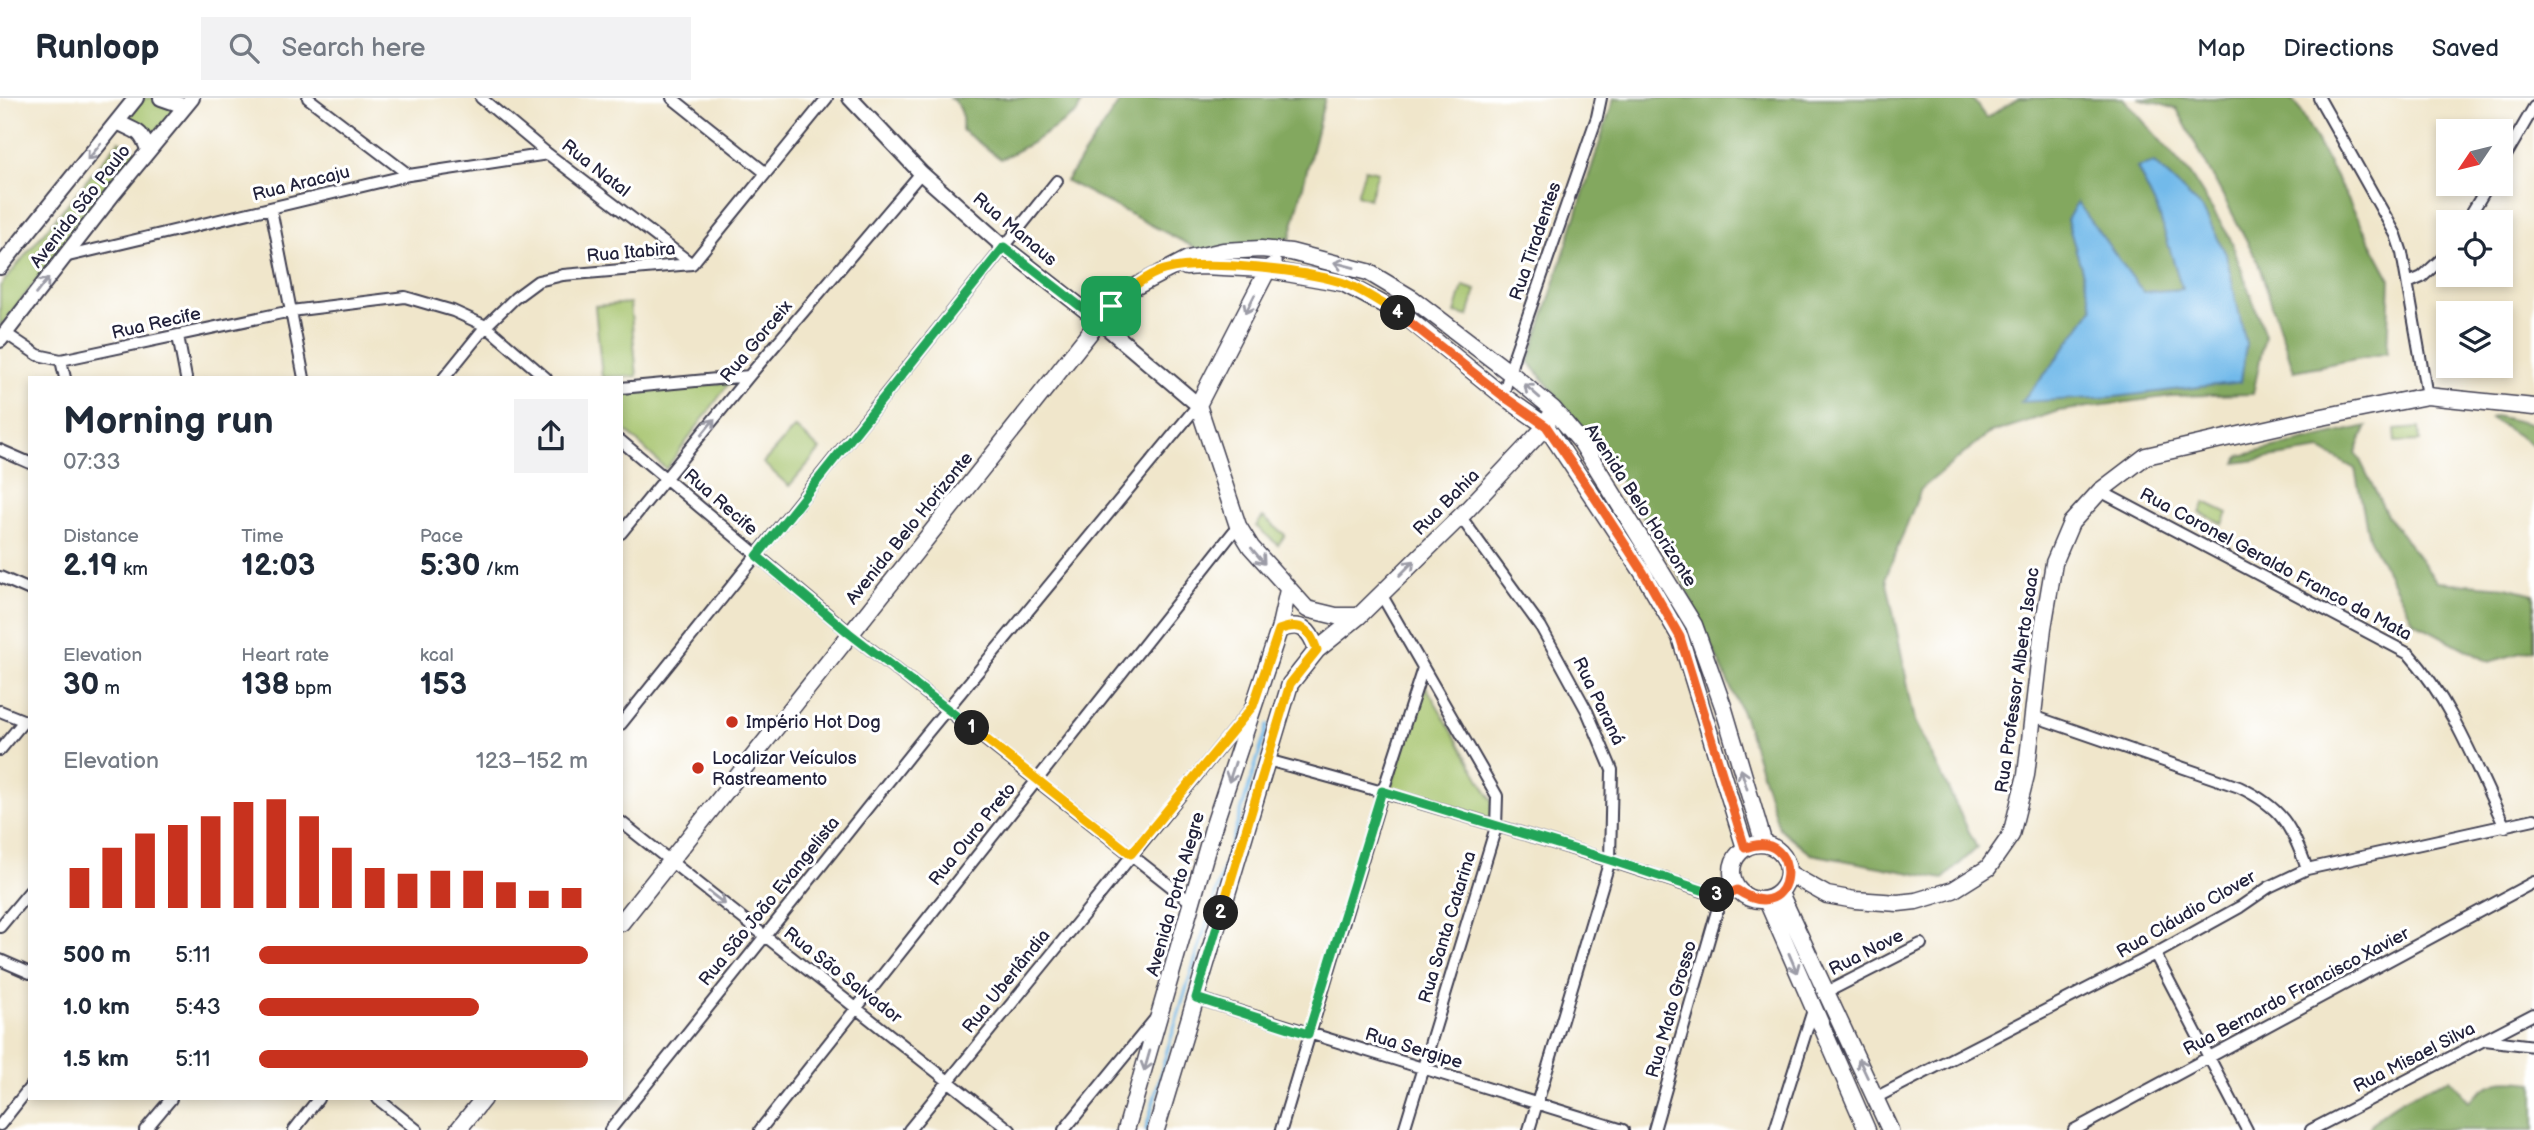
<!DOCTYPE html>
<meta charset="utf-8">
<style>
:root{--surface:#fff;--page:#f2f2f3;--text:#1f2937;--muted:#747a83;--line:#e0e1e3;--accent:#c8321e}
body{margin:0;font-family:"Balsamiq Sans",sans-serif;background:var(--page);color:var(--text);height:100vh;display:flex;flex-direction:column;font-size:26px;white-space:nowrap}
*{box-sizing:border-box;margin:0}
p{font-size:23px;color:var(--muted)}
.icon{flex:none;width:38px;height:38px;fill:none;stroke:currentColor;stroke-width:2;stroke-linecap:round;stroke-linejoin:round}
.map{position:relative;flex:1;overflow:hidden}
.drawer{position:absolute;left:28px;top:278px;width:595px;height:724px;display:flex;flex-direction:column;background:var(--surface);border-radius:0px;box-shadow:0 4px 10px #0003}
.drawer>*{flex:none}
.needle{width:46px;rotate:235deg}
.controls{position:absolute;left:2436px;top:21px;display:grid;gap:14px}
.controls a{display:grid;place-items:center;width:77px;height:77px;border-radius:0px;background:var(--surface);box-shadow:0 4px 10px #0003;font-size:35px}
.pin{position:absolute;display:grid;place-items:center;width:60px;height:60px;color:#fff;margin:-30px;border-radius:14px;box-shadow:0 4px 10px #0006}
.km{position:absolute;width:35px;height:35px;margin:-18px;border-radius:50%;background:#222;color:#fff;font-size:19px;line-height:35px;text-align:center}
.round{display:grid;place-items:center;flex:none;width:74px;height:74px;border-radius:0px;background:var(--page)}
.overview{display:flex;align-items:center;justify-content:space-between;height:119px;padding:0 35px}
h1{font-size:38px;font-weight:700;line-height:52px}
.figures{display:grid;grid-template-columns:repeat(3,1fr);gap:10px;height:119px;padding:7px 35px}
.figures div{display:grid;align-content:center}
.figures b{font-size:30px;font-weight:700}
.figures small{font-size:19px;font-weight:400}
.figures p{font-size:19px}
.chart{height:196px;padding:14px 35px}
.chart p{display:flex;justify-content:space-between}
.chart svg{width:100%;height:126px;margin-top:7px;stroke:var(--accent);stroke-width:6}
ul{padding:0 35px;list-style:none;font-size:23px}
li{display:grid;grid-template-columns:112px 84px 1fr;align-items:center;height:52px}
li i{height:18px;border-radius:9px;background:var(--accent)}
header{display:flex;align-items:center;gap:42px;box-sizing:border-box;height:98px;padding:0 35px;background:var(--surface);border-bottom:2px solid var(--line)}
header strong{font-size:33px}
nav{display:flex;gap:38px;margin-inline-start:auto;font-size:24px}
.search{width:490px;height:63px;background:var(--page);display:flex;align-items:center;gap:18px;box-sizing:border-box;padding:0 24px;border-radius:0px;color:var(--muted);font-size:26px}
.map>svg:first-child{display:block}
.green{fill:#a4c26a;stroke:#637252;stroke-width:2}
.forest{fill:#83a85e;stroke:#52654c;stroke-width:2}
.water{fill:#72baea;stroke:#4a6e92;stroke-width:2}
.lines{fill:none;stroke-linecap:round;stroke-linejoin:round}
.stream{stroke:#72baea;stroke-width:3.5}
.minor-casing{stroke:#413f51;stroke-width:14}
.tertiary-casing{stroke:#413f51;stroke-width:18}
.secondary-casing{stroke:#413f51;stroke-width:19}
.minor{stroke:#fff;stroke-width:10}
.tertiary{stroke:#fff;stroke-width:14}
.secondary{stroke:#fff;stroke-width:16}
.oneway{stroke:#9c9ca7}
.split-1-casing{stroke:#fff;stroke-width:14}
.split-2-casing{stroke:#fff;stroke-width:14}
.split-3-casing{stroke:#fff;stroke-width:14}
.split-4-casing{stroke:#fff;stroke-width:14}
.split-5-casing{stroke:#fff;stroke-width:14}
.split-1{stroke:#22a559;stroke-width:9}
.split-2{stroke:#f5b400;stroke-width:9}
.split-3{stroke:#22a559;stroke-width:9}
.split-4{stroke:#f0652b;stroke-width:9}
.split-5{stroke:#f5b400;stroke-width:9}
.poi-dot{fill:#c8321e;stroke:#fff;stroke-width:2.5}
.labels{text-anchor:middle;stroke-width:6;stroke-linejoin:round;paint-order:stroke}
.street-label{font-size:18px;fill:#22223b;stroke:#fff}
.poi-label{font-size:18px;fill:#22223b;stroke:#fff;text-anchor:start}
</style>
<header>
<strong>Runloop</strong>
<div class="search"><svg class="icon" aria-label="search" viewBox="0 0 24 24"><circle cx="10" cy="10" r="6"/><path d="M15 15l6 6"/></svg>Search here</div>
<nav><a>Map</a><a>Directions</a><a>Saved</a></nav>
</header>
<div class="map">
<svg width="2534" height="1032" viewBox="0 0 2534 1032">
<rect width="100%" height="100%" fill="#fff"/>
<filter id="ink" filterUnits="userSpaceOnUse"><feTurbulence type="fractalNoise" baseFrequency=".0143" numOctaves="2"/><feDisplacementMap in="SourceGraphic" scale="14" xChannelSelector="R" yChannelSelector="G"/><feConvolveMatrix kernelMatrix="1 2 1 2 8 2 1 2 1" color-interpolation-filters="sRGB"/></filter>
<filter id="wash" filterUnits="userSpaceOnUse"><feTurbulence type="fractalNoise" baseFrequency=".00686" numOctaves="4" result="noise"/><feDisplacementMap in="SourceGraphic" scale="28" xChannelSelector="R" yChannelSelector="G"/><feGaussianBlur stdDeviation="1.57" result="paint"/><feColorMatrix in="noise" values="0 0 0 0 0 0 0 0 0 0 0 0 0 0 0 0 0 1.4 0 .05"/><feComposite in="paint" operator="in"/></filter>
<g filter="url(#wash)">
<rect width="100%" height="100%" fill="#f0e6cb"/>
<path class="green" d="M 144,0 L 157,0 L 176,12 L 151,43 L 144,28 L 125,22 Z
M 119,43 L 137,54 L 0,229 L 0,188 Z
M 1365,71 L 1378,74 L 1369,101 L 1357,97 Z
M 1463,188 L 1476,192 L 1468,218 L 1455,215 Z
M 630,205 L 637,278 L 602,279 L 595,208 Z
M 730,284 L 666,371 L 621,328 L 621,297 Z
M 795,329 L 820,352 L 789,388 L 763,365 Z
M 2419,330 L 2420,343 L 2396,344 L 2395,332 Z
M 2205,404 L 2228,415 L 2223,426 L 2200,415 Z
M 1263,419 L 1285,437 L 1278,447 L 1256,428 Z
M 1426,588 L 1492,703 L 1491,722 L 1390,691 Z"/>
<path class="forest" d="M 950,0 L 1083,0 L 1077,15 L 1030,46 L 1001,61 L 962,32 C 963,17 963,9 950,0 Z
M 1122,0 L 1325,0 L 1290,140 L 1201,153 L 1066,83 Z
M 1614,0 L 1972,0 L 1986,20 L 2019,0 L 2123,0 L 2190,76 L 2230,140 L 2265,237 L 2253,296 L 2172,298 L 2059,313 L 1988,336 L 1921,391 L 1886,479 L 1915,623 L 1977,750 L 1943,781 L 1811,756 L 1779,730 L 1744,619 L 1680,478 L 1604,356 L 1529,264 Z
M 2138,0 L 2290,0 L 2298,8 L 2390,180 L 2387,255 L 2294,273 L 2257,162 L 2177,11 Z
M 2495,318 L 2534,327 L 2534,348 L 2491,320 Z
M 2367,328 L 2356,354 L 2387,417 L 2437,484 L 2507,489 L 2534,496 L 2534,551 L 2489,564 L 2414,524 L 2369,440 L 2355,371 L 2321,352 L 2236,365 L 2239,358 Z
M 2450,981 L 2469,1003 C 2492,981 2503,981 2534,985 L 2534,1032 L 2368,1032 C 2381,1009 2426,989 2450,981 Z"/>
<path class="water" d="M 2154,65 L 2202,110 L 2226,156 L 2246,246 L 2241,284 L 2115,299 L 2021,304 L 2051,269 L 2093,210 L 2067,122 L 2077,104 L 2143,194 L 2182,191 L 2158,113 L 2137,70 Z"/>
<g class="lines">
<path class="stream" d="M 1146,1032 L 1167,953 L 1268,627"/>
</g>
</g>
<g filter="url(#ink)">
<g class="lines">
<defs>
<path id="minor" d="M 308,0 L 409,77
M 481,0 L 548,56 L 692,166
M 672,0 L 766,75
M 2319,0 L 2396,137 L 2402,155 L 2427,298
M 2501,66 L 2534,9
M 271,111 L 304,280
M 2466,124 L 2489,86
M 64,159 L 409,77 L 548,56
M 2408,185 L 2422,179 L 2448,155
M 5,235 L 38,257 L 61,262 L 291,213 L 405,199 L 453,213 L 486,228 L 546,280
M 178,238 L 186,280
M 61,262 L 65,280
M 444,280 L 486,228 L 515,200 L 538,183 L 563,177 L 692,166 L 827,0
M 621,290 L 749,278
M 1503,298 L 1515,255 L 1597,19 L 1601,0
M 621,343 L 850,535 L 1192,805
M 0,352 L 30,365
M 2100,393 L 2409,556 C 2452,604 2477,671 2505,729
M 1460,418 L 1541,529 L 1587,613 L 1612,672 L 1610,762 L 1529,1032
M 621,435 L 749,278 L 921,75
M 0,479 L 30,492
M 1381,496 L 1497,698 L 1496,729 L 1404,1032
M 0,613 L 30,625
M 2033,618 L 2239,689 C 2281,709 2292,728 2307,771
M 621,626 L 1057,83
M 0,652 L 24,623
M 1267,662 C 1420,703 1571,749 1721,799 L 1737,792
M 621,724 L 1010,1032
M 0,829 L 30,793
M 2155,856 L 2247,1032
M 0,862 L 30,875
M 1827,894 L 1921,846
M 1196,900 L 1623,1032
M 2485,942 L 2534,948
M 1877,999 L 2155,856 L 2240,809 L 2269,789 L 2307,771 L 2534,721
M 378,1001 L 417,1032
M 0,1027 L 30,989
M 145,1032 L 171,1001
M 294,1032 L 318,1001
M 610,1032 L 924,639 L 1198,307
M 760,1032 L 1238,428
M 909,1032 L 1249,613
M 1064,1032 L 1155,921
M 1281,1032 L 1383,693 L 1423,570
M 1654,1032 L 1721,799
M 1775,1032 L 1813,912
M 2074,1032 L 2534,784
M 2311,1032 L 2534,916"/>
<path id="tertiary" d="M 161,0 L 184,8
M 850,0 L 921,75 L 1004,149 L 1099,223 L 1198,307
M 118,24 C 136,35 139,29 148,51
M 0,169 L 136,0
M 0,242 L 113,96 L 192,0"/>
<path id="secondary" d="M 1274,167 L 1268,171 L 1198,307 L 1238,428 L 1251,449 L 1307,511 L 1336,518 L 1359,518
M 1186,169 L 1202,168 L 1264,171 L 1343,185 L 1405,218 L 1503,298 L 1546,328 L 1643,475 L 1680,539 L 1745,750
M 1279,532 C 1301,523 1310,531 1317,552
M1732 774a28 28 0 1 1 56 0a28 28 0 1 1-56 0Z
M 1788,775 L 1827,797 L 1855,802 L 1898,805 L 1916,803 L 1953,792 L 1988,770 L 2011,737 L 2026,677 L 2043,530 L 2054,465 L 2071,425 L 2100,393 L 2146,358 L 2297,324 L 2427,298 L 2534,309
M 1780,795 L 1890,1032
M 1767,803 L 1867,1032
M 621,825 L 1111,208 L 1131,191 L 1188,161 L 1223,153 L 1261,151 L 1291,154 L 1368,174 L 1413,201 L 1510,275 L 1553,311 L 1581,344 L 1694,527 L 1723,608 L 1764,746
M 458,1032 L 483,1001
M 1126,1032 L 1214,727 L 1279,532 L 1288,492
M 1156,1032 L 1290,586 L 1317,552 L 1359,518 L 1465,414 L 1546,328 L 1549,320"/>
</defs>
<use href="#minor" class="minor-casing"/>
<use href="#tertiary" class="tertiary-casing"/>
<use href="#secondary" class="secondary-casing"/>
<use href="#minor" class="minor"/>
<use href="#tertiary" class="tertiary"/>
<use href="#secondary" class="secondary"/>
</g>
<defs><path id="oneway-shaft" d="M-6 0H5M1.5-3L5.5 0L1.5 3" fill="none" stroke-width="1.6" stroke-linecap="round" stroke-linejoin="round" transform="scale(1.75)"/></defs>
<g class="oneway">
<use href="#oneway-shaft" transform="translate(94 54) rotate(129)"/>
<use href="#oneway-shaft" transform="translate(1344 167) rotate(-165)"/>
<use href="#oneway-shaft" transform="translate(42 188) rotate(-52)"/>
<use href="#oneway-shaft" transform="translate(1250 206) rotate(117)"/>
<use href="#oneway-shaft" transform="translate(1532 293) rotate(-139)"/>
<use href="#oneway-shaft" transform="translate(708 329) rotate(-51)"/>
<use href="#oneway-shaft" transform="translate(1258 458) rotate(50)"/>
<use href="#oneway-shaft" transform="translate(1407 470) rotate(-45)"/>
<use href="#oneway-shaft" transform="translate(1232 674) rotate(108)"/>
<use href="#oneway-shaft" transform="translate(1744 681) rotate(-107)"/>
<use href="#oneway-shaft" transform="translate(717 800) rotate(38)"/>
<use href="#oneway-shaft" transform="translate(1793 865) rotate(67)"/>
<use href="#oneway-shaft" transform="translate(1147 963) rotate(106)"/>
<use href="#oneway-shaft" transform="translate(1863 970) rotate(-115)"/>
</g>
</g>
<g class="lines" filter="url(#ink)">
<defs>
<path id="split-1" d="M 972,630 L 849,535 L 757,458 L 1004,149 L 1099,223 L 1111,208"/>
<path id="split-2" d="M 972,630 L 1131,756 L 1253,608 L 1279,532 C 1301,523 1310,531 1317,552 L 1290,586 L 1221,815"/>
<path id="split-3" d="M 1221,815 L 1196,900 L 1308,936 L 1382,693 L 1610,762 L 1717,797"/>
<path id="split-4" d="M 1398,215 L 1503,298 L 1546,328 L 1591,394 L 1643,474 L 1680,539 L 1745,750 C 1805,727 1799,834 1737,792 L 1721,799 L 1717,797"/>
<path id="split-5" d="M 1111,208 C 1126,195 1145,177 1164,172 C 1205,161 1300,172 1341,184 C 1360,190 1380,205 1398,215"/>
</defs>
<use href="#split-1" class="split-1-casing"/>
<use href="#split-2" class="split-2-casing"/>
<use href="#split-3" class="split-3-casing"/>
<use href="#split-4" class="split-4-casing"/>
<use href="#split-5" class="split-5-casing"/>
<use href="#split-1" class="split-1"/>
<use href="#split-2" class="split-2"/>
<use href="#split-3" class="split-3"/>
<use href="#split-4" class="split-4"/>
<use href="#split-5" class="split-5"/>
</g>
<g class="poi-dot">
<circle cx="732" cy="624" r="7"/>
<circle cx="698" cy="670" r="7"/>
</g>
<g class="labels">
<g class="street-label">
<text transform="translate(596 70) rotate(38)" y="6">Rua Natal</text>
<text transform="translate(301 85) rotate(-14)" y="6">Rua Aracaju</text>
<text transform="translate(80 108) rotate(-52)" y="6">Avenida São Paulo</text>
<text transform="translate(1015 131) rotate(40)" y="6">Rua Manaus</text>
<text transform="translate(1535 143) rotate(-71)" y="6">Rua Tiradentes</text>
<text transform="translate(631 154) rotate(-5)" y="6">Rua Itabira</text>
<text transform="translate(156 225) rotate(-13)" y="6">Rua Recife</text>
<text transform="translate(756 243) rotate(-50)" y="6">Rua Gorceix</text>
<text transform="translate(721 404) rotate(41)" y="6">Rua Recife</text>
<text transform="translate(1446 404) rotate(-45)" y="6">Rua Bahia</text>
<text transform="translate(1641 407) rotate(57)" y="6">Avenida Belo Horizonte</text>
<text transform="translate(909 430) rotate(-51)" y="6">Avenida Belo Horizonte</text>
<text transform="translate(2276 466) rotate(28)" y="6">Rua Coronel Geraldo Franco da Mata</text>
<text transform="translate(2017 582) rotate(-82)" y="6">Rua Professor Alberto Isaac</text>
<text transform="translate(1599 603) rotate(64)" y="6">Rua Paraná</text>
<text transform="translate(972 736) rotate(-51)" y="6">Rua Ouro Preto</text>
<text transform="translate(1175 796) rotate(-74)" y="6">Avenida Porto Alegre</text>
<text transform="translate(769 803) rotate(-51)" y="6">Rua São João Evangelista</text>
<text transform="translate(2186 816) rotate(-30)" y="6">Rua Cláudio Clover</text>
<text transform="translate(1447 829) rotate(-73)" y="6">Rua Santa Catarina</text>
<text transform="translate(1866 854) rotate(-27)" y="6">Rua Nove</text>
<text transform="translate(843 877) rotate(38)" y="6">Rua São Salvador</text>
<text transform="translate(1006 883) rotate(-51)" y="6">Rua Uberlândia</text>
<text transform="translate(2296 893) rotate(-28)" y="6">Rua Bernardo Francisco Xavier</text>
<text transform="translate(1671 911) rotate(-74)" y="6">Rua Mato Grosso</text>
<text transform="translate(1414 950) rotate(17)" y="6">Rua Sergipe</text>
<text transform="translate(2414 959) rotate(-27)" y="6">Rua Misael Silva</text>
</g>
<g class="poi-label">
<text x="746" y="630">Império Hot Dog</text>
<text x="712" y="666">Localizar Veículos<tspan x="712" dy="21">Rastreamento</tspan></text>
</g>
</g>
</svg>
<div class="controls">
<a><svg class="needle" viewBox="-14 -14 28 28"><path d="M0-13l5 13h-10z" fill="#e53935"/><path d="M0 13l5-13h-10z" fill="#747a83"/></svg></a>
<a><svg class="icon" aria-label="locate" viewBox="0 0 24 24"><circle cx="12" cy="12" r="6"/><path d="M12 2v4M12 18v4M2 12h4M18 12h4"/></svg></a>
<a><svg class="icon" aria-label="layers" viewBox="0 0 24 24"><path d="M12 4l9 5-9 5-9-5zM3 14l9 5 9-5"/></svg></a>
</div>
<div class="pin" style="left:1111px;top:208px;background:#1e9e55"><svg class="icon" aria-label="arrive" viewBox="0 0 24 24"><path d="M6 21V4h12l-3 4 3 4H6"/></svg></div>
<b class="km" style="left:972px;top:630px">1</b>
<b class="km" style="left:1221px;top:815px">2</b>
<b class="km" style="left:1717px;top:797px">3</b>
<b class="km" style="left:1398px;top:215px">4</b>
<section class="drawer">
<div class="overview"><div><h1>Morning run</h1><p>07:33</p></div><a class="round"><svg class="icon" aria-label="share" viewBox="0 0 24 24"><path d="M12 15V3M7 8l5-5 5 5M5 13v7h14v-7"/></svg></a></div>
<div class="figures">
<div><p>Distance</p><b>2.19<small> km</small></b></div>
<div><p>Time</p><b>12:03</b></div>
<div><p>Pace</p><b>5:30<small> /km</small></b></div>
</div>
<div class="figures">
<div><p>Elevation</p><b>30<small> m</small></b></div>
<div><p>Heart rate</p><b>138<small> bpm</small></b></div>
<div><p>kcal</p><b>153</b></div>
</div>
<div class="chart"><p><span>Elevation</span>123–152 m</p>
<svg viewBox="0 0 160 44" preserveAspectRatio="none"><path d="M5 44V30M15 44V23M25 44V18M35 44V15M45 44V12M55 44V7M65 44V6M75 44V12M85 44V23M95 44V30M105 44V32M115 44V31M125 44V31M135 44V35M145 44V38M155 44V37"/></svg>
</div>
<ul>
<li><b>500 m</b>5:11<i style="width:100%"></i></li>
<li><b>1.0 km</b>5:43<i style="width:67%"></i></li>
<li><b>1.5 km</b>5:11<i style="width:100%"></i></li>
</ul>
</section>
</div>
